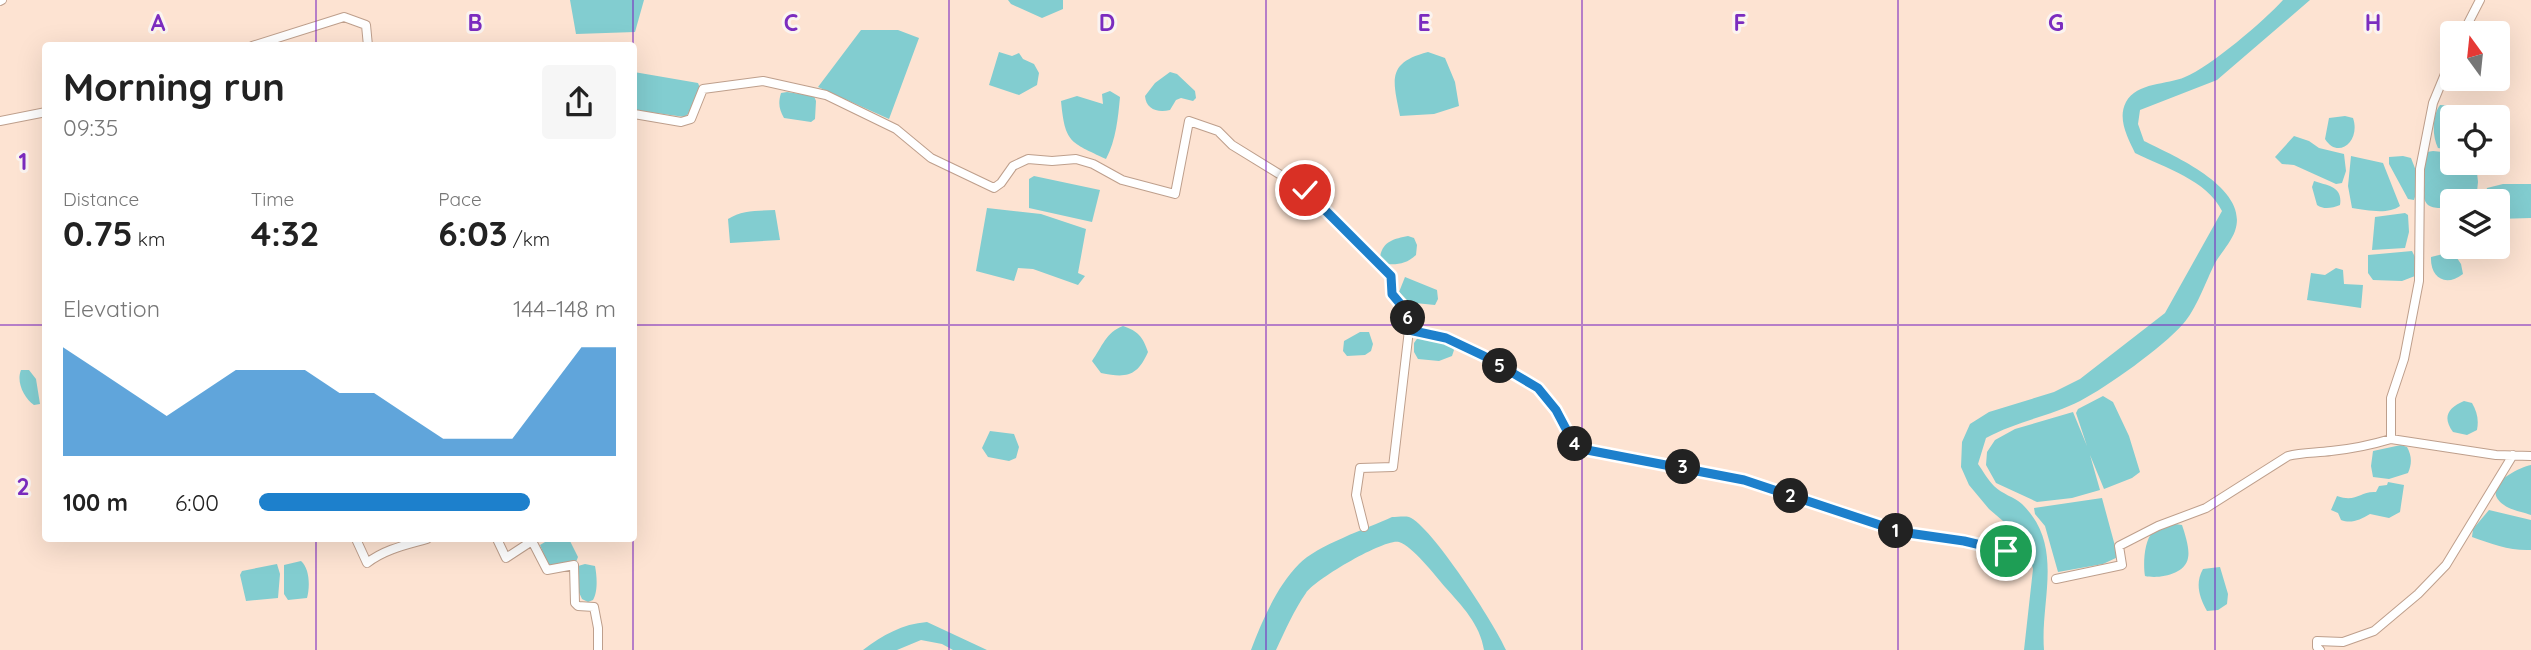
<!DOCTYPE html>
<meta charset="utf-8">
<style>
:root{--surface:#fff;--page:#f6f6f6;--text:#222;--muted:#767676;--accent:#1d80cc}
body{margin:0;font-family:Quicksand,sans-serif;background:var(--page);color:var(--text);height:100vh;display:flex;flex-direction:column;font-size:26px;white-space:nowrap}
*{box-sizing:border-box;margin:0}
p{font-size:23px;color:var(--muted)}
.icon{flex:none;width:38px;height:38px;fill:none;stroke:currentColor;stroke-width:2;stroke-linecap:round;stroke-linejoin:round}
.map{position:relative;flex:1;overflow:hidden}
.panel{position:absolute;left:42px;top:42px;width:595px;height:500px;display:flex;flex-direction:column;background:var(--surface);border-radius:7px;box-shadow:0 7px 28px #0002}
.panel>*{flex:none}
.needle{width:46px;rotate:345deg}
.controls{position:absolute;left:2440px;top:21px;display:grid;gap:14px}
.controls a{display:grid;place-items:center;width:70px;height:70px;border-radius:7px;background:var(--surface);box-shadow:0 7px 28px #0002;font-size:35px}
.pin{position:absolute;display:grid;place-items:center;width:60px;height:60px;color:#fff;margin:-30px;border:4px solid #fff;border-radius:50%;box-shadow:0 2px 7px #0007}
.km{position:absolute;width:35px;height:35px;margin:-18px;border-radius:50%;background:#222;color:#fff;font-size:19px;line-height:35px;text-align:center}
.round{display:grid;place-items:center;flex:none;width:74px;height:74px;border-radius:7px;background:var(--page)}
.summary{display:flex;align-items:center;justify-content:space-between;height:119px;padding:0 21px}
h1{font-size:38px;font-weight:700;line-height:52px}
.stats{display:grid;grid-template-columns:repeat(3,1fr);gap:10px;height:119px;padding:7px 21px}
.stats div{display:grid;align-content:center}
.stats b{font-size:35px;font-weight:700}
.stats small{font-size:19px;font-weight:400}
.stats p{font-size:19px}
.chart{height:196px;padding:14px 21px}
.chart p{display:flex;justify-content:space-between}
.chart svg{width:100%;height:126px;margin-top:7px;fill:var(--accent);opacity:.7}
ul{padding:0 21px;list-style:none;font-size:23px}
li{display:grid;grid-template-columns:112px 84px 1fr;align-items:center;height:52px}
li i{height:18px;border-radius:9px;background:var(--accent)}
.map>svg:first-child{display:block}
.water{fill:#82cdd0}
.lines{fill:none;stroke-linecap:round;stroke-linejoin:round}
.minor-casing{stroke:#be9f8c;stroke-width:10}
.minor{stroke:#fff;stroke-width:8}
.route-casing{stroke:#fff;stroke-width:14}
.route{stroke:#1d80cc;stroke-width:9}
.grid{fill:none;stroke:#7b2cbf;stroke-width:2;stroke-opacity:0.55}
.grid-label{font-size:23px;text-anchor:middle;font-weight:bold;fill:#7b2cbf;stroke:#fbf4f0;stroke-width:6;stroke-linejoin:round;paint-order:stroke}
</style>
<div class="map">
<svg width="2531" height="650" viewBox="0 0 2531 650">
<rect width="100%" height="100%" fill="#fde3d2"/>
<path class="water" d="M 570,0 L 644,0 L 635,32 L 576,34 Z
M 1008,0 L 1063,0 L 1063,9 L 1042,18 L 1011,4 Z
M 2283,0 L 2310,0 L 2217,80 L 2140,110 L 2138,124 L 2144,141 C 2174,156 2250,188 2235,231 C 2231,242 2221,253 2215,263 C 2206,281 2196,310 2183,324 C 2163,347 2107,387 2080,401 C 2051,416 2017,421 1986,438 L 1978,464 C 1983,471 1988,480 1994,486 C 2002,494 2014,497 2022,504 C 2065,546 2040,600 2044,650 L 2024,650 L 2033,569 L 2028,549 L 2017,533 L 1989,509 L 1969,485 L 1961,467 L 1962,442 L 1970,424 L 1989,412 L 2054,392 L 2080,379 L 2165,313 L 2222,211 C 2207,180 2165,168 2135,153 C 2128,138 2117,119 2126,102 C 2137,82 2167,85 2185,77 C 2210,67 2264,21 2283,0 Z
M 861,30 L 898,30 L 919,38 L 889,119 L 818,87 Z
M 999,52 L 1012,56 L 1019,53 L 1023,59 L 1034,64 L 1039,73 L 1037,85 L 1019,95 L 989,85 Z
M 1428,52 L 1445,58 L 1455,82 L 1459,106 L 1434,114 L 1400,116 C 1393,80 1386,63 1428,52 Z
M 634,72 L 698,83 C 704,95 694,108 685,117 L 634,110 Z
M 1170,72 L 1177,74 L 1195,91 L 1196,98 L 1193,101 L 1181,98 L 1176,100 L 1170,110 C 1157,113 1146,109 1145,96 L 1155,83 Z
M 1110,91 L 1120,97 C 1118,118 1116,140 1106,159 C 1070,142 1065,143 1061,101 L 1077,96 L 1103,104 L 1102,94 Z
M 787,92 L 814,96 L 816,101 L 815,119 L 811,122 L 784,118 C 779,109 778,103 781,93 Z
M 2440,105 L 2471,107 L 2477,112 L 2478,117 L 2452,117 L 2452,150 L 2438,148 C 2432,136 2432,116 2440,105 Z
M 2345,116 L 2353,118 C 2361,141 2338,160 2325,139 L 2329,118 Z
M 2294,136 L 2309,141 L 2319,148 L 2344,154 L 2346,171 L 2342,183 L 2336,184 L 2294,165 L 2282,164 L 2275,157 Z
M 2433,151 L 2452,153 L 2452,163 L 2476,163 L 2478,182 L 2476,201 L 2452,201 L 2452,209 C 2446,208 2433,209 2428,205 C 2418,197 2425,163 2427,152 Z
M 2351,156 L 2383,163 L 2400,206 C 2388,215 2366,210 2352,208 L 2348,186 Z
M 2403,156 L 2411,158 L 2420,181 L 2414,200 L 2408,199 L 2389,164 L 2389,157 Z
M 1034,176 L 1100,190 L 1092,222 L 1029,208 L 1029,179 Z
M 2314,181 C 2328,186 2343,186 2340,205 C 2332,208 2324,210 2317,205 L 2312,187 Z
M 2503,184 L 2531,184 L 2531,218 L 2497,219 L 2497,201 L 2484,201 L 2487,188 Z
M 987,208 L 1041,214 L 1086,229 L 1078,273 L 1085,276 L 1078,285 L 1033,269 L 1018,268 L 1014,281 L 976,271 Z
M 775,210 L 780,240 L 730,243 L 728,219 C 742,210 758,211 775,210 Z
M 2405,213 L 2408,215 L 2409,232 L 2405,248 L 2372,250 L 2375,217 Z
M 1408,236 L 1414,238 L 1417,245 L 1416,255 C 1406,264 1398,265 1385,264 L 1380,258 C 1382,241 1394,239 1408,236 Z
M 2412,251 L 2415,257 L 2415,276 L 2402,281 L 2373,280 L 2368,273 L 2368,255 Z
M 2447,253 L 2455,255 L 2461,264 L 2463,274 C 2445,288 2430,277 2431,257 Z
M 2336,268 L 2343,270 L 2344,284 L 2363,285 L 2361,308 L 2307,300 L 2311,273 L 2325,275 Z
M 1405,277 L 1437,290 L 1438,299 L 1435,305 L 1415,303 L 1408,301 L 1399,292 Z
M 1123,326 C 1138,331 1143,337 1148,352 C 1137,377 1126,378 1101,373 L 1092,361 C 1102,347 1106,332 1123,326 Z
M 1360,332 L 1369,332 L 1373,344 L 1371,351 L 1365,355 L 1347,356 L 1343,351 L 1344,341 Z
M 1419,336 L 1449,343 L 1454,350 L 1452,356 L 1439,361 L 1418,359 L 1414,352 L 1414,343 Z
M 21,370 L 29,370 L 36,379 L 40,404 L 34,405 C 24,398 16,382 21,370 Z
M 2103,396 L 2113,402 L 2129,436 L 2140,472 L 2132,478 L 2104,489 L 2090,455 L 2100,490 L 2072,498 L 2037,502 L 1996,483 L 1986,465 L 1987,452 L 1995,440 L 2015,429 L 2073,412 L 2087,446 L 2076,413 L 2078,409 Z
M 2464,401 L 2472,403 C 2477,412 2479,419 2477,430 L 2467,435 L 2453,432 C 2442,417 2448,408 2464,401 Z
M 990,431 L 1014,434 L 1019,447 L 1016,458 L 1009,461 L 988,457 L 982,448 Z
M 2401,445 L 2407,447 C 2412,456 2412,464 2408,473 L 2389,479 L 2373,477 L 2371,466 L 2373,451 Z
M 2531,465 L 2531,515 C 2523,512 2510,510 2504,505 C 2479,488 2516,468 2531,465 Z
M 2388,482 L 2404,485 L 2400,512 L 2389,518 L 2370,514 C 2360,520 2351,524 2341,520 L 2338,513 L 2331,510 L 2337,496 C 2357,503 2359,491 2376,492 L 2379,486 L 2387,485 Z
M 2102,498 L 2118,557 L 2103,564 L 2058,572 L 2045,526 L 2035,514 L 2034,508 Z
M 2489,510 L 2531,520 L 2531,550 C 2510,551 2492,544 2472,537 L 2473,529 Z
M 1392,517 C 1397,517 1405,516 1409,517 C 1431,525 1496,626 1506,650 L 1484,650 C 1480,624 1462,606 1445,587 C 1435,575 1412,546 1399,542 C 1385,538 1314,580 1306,593 C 1294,610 1285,631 1276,650 L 1251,650 C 1262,621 1277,586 1299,564 C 1316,546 1368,528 1392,517 Z
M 2175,524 L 2182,525 C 2185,534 2190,549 2188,558 C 2185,575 2158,579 2145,576 C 2143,565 2144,540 2153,532 C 2158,527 2168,526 2175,524 Z
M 550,539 L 569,539 L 578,557 L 576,562 L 549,567 L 540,545 Z
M 301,561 C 310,569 310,587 307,598 L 288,600 L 284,594 L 284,565 Z
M 277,564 L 280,574 L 278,598 L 246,601 L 240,575 L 242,571 Z
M 585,564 L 595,566 C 597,576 598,592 593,600 L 588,602 L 582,599 L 577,588 L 578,566 Z
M 2220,567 L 2228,594 L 2227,604 L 2218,610 L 2207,611 C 2199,597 2195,583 2203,569 Z
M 927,622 L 987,650 L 953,650 L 942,644 L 921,640 L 897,650 L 863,650 C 883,635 902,624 927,622 Z"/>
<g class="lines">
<defs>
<path id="minor" d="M 0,1 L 2,0
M 2463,33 L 2480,0
M 252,46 L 344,17 L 366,25 L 368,46
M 2452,57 L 2433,103 L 2420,169 L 2419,281 L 2404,359 L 2391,398 L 2391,439 L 2496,455 L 2531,456
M 634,114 L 681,122 L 691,119 L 703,89 L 763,81 L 826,95 L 896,129 L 931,158 L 994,188 L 1001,183 L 1013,166 L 1028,159 L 1052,161 L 1076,159 L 1093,164 L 1122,180 L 1175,194 L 1189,121 L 1218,131 L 1232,145 L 1305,190 L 1391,276 L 1392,294 L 1408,313 L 1409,330 L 1446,338 L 1484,356 L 1538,388 L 1556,409 L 1574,444 L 1586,450 L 1744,480 L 1901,532 L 1964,541 L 2005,551 L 2014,570
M 0,121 L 46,112
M 1364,527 L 1356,495 L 1360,468 L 1393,467 L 1409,330
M 356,539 L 367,563 C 385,549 406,545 427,539
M 497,539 L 506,558 L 532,541 L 547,570 L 574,565 L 575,603 L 578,606 L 594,607 L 598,628 L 598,650
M 2056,579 L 2122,565 L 2119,546 L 2158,526 L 2206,508 L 2288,456 C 2302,452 2316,453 2331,451 C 2351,449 2371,445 2391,439
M 2320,650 L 2317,647 L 2317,641 L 2343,642 L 2374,631 L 2418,594 L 2446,565 L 2513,455"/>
</defs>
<use href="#minor" class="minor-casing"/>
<use href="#minor" class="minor"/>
</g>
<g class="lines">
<defs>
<path id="route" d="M 1305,190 L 1391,276 L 1392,294 L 1408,313 L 1409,330 L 1446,338 L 1484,356 L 1538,388 L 1556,410 L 1574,444 L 1587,450 L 1744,480 L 1901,532 L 1964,541 L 2006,551"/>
</defs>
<use href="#route" class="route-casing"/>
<use href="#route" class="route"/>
</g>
<path class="grid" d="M 316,0 L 316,46M 633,0 L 633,46M 949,0 L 949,650M 1266,0 L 1266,650M 1582,0 L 1582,650M 1898,0 L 1898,650M 2215,0 L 2215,650M 0,325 L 46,325M 634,325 L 2531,325M 316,539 L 316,650M 633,539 L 633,650"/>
<g class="grid-label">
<text x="158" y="31">A</text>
<text x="475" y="31">B</text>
<text x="791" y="31">C</text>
<text x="1107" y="31">D</text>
<text x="1424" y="31">E</text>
<text x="1740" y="31">F</text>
<text x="2056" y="31">G</text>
<text x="2373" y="31">H</text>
<text x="23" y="170">1</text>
<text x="23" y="495">2</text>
</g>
</svg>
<div class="controls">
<a><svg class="needle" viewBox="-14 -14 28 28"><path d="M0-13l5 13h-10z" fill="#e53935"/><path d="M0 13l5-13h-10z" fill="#767676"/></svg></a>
<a><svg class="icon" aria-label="locate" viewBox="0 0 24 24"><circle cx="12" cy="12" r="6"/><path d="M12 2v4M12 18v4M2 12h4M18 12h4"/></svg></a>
<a><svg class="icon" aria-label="layers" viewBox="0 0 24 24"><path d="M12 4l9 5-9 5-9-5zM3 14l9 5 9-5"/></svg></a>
</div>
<div class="pin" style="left:2006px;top:551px;background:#1e9e55"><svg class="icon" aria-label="arrive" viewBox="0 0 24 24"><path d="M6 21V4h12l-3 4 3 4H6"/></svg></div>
<div class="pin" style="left:1305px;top:190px;background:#d93025"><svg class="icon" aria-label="check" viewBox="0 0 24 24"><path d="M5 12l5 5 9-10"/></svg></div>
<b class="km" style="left:1896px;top:531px">1</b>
<b class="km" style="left:1791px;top:496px">2</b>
<b class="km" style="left:1683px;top:467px">3</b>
<b class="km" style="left:1575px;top:444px">4</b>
<b class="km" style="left:1500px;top:366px">5</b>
<b class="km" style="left:1408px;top:318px">6</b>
<section class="panel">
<div class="summary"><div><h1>Morning run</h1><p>09:35</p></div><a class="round"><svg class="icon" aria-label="share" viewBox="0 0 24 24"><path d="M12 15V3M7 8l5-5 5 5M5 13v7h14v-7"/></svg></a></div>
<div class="stats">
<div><p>Distance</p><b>0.75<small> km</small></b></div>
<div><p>Time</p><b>4:32</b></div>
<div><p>Pace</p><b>6:03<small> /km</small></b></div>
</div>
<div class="chart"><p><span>Elevation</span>144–148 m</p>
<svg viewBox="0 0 160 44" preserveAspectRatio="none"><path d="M0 44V6L10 14L20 22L30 30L40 22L50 14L60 14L70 14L80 22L90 22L100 30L110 38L120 38L130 38L140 22L150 6L160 6V44z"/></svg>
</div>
<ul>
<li><b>100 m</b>6:00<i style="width:76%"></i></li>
</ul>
</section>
</div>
